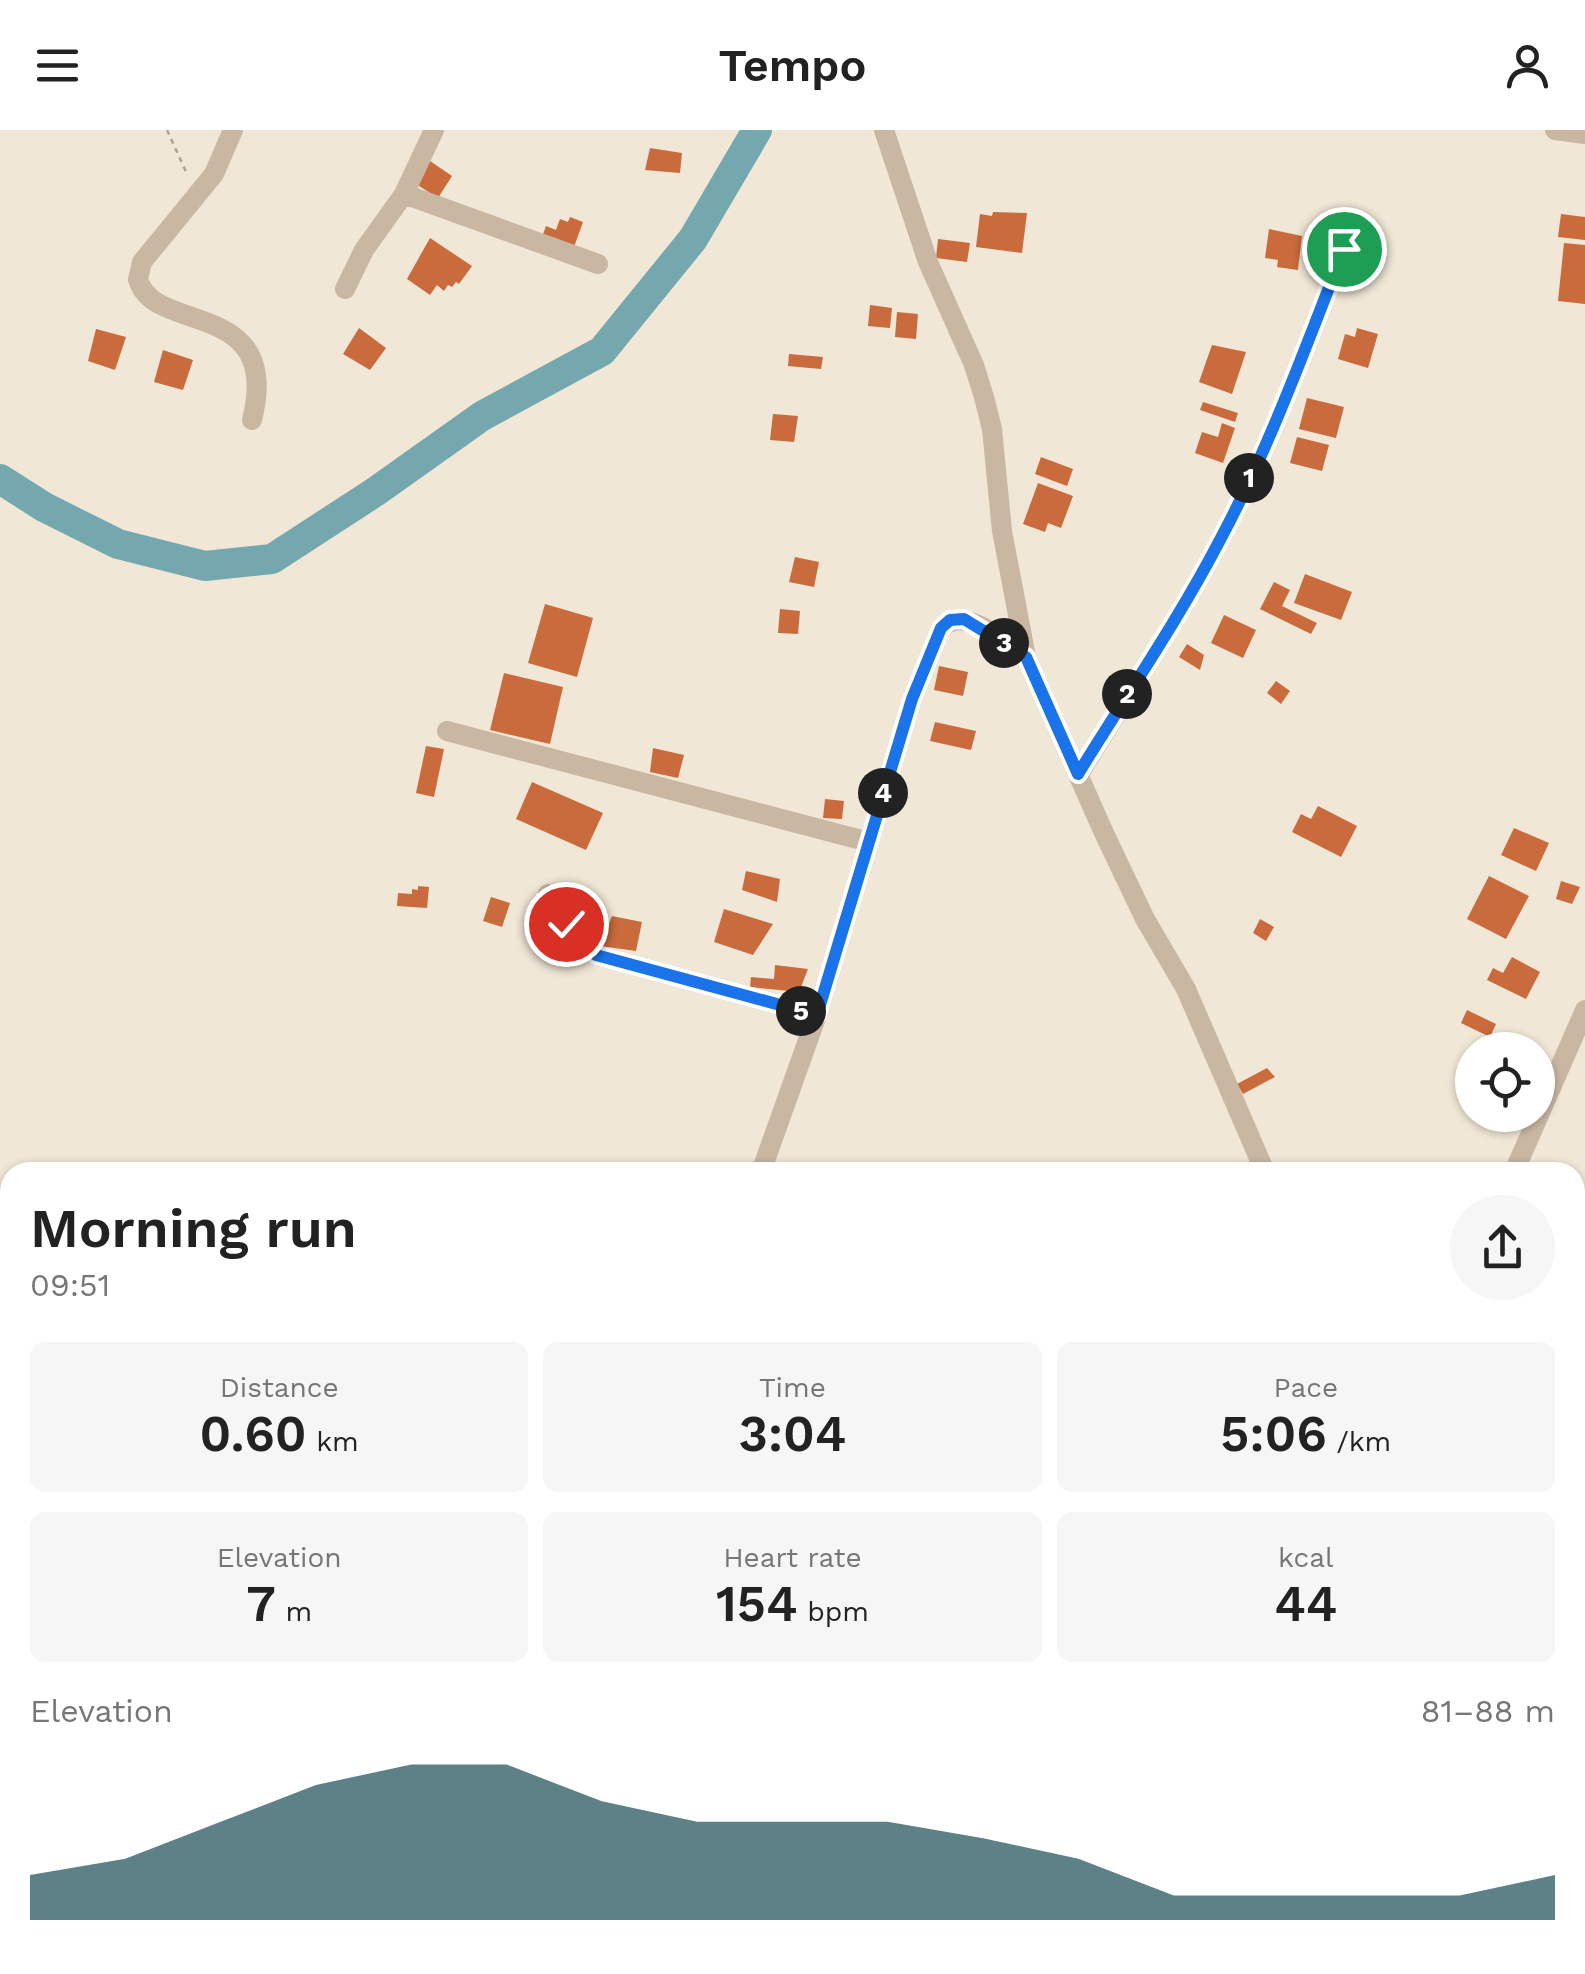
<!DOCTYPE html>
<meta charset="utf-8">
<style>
:root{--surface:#fff;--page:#f6f6f6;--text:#222;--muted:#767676;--accent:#1a4c55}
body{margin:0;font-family:"Work Sans",sans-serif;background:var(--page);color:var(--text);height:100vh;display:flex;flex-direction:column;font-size:38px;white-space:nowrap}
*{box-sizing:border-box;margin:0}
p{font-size:32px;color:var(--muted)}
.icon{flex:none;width:55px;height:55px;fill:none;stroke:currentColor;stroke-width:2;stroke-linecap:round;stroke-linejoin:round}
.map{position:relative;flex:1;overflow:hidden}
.details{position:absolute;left:0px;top:1032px;width:1585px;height:812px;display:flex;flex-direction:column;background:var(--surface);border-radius:30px 30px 0 0;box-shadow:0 2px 8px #0004}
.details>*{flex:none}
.fabs{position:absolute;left:1455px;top:902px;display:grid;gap:20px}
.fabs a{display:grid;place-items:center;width:100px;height:100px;border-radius:50%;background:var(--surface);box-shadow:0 2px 8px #0004;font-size:50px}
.pin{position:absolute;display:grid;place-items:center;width:85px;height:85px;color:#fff;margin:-42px;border:5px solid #fff;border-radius:50%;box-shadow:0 2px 10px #0007}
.km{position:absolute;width:50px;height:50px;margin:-25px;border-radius:50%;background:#222;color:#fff;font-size:28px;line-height:50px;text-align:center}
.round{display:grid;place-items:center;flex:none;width:105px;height:105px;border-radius:52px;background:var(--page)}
.summary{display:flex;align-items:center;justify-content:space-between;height:170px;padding:0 30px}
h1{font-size:55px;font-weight:600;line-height:75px}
.metrics{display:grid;grid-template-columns:repeat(3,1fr);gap:15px;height:170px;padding:10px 30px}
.metrics div{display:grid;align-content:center;border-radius:15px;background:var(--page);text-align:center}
.metrics b{font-size:50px;font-weight:600}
.metrics small{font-size:28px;font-weight:400}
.metrics p{font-size:28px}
.chart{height:280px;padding:20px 30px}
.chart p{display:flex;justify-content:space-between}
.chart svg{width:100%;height:180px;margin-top:10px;fill:var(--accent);opacity:.7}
header{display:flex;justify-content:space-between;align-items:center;height:130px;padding:0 30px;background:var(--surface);font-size:45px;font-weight:600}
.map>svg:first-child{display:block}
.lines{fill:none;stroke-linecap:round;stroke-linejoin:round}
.river{stroke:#74a7ae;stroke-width:30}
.building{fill:#c96b3c}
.path{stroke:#b5a18c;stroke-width:2.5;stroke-dasharray:5 5;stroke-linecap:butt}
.street{stroke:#c9b7a2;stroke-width:20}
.route-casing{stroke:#fff;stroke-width:20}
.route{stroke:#1a73e8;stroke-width:12}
</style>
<header><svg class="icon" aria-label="menu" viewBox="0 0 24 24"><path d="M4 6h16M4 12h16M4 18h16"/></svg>Tempo<svg class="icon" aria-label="person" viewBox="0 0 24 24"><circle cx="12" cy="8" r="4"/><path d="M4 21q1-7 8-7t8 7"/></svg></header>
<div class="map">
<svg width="1585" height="1844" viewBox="0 0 1585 1844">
<rect width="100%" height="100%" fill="#f1e7d6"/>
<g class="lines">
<path class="river" d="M 0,349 L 44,377 L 118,414 L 205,436 L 272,429 L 375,362 L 482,286 L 602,221 L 693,109 L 757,0"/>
</g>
<path class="building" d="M 650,18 L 682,23 L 680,43 L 645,40 Z
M 430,31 L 452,46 L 438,68 L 416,54 Z
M 993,82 L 1027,83 L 1022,123 L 976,117 L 980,84 L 992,86 Z
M 1561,84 L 1585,87 L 1585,110 L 1558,107 Z
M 570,87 L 583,92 L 574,117 L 542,107 L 546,96 L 556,100 L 560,89 L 568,92 Z
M 1269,99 L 1302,106 L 1298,140 L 1277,137 L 1278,130 L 1265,128 Z
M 430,108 L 472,136 L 459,154 L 456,152 L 452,157 L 448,155 L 444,161 L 437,155 L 430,165 L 407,149 Z
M 938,109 L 970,113 L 967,132 L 936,128 Z
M 1564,113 L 1585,115 L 1585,174 L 1558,171 Z
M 870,175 L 892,178 L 890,198 L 868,196 Z
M 897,182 L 918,184 L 916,209 L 895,207 Z
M 359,198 L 386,218 L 370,240 L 343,224 Z
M 1357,198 L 1378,204 L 1368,238 L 1338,229 L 1345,204 L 1355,207 Z
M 96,199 L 126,207 L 115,240 L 88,231 Z
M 1212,215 L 1246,222 L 1232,264 L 1199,252 Z
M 163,220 L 193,230 L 183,260 L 154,252 Z
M 789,224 L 823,227 L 821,239 L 788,236 Z
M 1307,268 L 1344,277 L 1336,308 L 1299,299 Z
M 1203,272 L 1238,283 L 1235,292 L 1200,280 Z
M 773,284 L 798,286 L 794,312 L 770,310 Z
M 1222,293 L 1235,298 L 1223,333 L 1195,323 L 1202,302 L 1218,307 Z
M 1297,307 L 1329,315 L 1322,341 L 1290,333 Z
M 1041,327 L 1073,339 L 1067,356 L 1035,344 Z
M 1038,353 L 1073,366 L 1061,398 L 1048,393 L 1045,402 L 1023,394 Z
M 795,427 L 819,432 L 814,457 L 789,452 Z
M 1305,444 L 1352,462 L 1341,490 L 1294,473 Z
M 1274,452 L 1290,460 L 1282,476 L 1317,493 L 1311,504 L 1260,479 Z
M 545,474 L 593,488 L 577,547 L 528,533 Z
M 780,479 L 800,481 L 798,504 L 778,503 Z
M 1224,485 L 1256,500 L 1243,528 L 1211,513 Z
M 1187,514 L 1204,525 L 1200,540 L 1179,527 Z
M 939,536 L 968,542 L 963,566 L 934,560 Z
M 504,543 L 563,557 L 550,614 L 490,600 Z
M 1276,551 L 1290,561 L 1281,574 L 1267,563 Z
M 935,592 L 976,601 L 971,620 L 930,611 Z
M 426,616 L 444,619 L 434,667 L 416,663 Z
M 653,618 L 684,625 L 678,648 L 650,642 Z
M 532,652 L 603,683 L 586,720 L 516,689 Z
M 825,669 L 844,671 L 842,689 L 823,688 Z
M 1318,676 L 1357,696 L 1341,727 L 1292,702 L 1301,684 L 1311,689 Z
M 1514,698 L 1549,713 L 1536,741 L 1501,725 Z
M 746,741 L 780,749 L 777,772 L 742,760 Z
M 1489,746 L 1529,766 L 1506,809 L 1467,789 Z
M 1561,751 L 1580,757 L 1572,774 L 1556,769 Z
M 418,756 L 429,757 L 427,778 L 397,776 L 398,763 L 412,764 L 412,759 L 418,760 Z
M 491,767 L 510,773 L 502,797 L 483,791 Z
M 724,779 L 773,794 L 753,825 L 714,812 Z
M 612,786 L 642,792 L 636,821 L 600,816 Z
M 1260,789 L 1274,797 L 1266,811 L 1253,803 Z
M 1512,827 L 1540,842 L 1526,869 L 1487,850 L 1493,838 L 1503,843 Z
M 775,835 L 808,839 L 799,862 L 750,857 L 751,847 L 774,849 Z
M 1467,880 L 1496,894 L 1490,907 L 1461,893 Z
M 1267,938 L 1275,947 L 1243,964 L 1237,954 Z
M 1082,1835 L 1116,1835 L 1113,1844 L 1078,1844 Z"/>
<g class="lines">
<path class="path" d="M 167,0 L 187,44"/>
<path class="street" d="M 233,0 L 214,44 L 142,132 L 138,149 C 152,205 283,167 252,290
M 884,0 L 928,132 L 974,235 L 984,267 L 992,299 L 1002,401 L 1026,527 L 1104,703 L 1145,789 L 1186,859 L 1265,1042
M 1555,0 L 1585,4
M 404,64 L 598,134
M 345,159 L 364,120 L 404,64 L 434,0
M 447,601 L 869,712
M 1079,644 C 1126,566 1179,489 1221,408 C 1270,316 1306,216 1344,119
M 548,764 L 580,813 L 596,825 L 817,885
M 761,1042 L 817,885 L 912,569 L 941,498 C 965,474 1004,512 1026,527
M 1514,1042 L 1585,880
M 0,1334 L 10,1333
M 1575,1776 L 1585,1798
M 518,1844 L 521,1835
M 1134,1844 L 1138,1835"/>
</g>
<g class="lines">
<defs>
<path id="route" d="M 566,794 L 580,813 L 596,825 L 817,885 L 912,569 L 941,498 L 950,490 L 964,489 L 1026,527 L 1078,644 C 1126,566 1179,489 1221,408 C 1270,316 1306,216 1344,119"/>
</defs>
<use href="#route" class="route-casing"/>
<use href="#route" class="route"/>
</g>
</svg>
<div class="fabs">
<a><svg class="icon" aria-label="locate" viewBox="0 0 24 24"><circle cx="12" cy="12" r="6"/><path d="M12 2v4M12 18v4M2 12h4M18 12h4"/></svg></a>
</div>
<div class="pin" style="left:1344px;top:119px;background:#1e9e55"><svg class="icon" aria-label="arrive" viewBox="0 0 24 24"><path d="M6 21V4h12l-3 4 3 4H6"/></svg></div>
<div class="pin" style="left:566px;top:794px;background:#d93025"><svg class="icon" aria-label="check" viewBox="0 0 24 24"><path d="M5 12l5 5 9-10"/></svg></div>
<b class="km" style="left:1249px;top:348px">1</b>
<b class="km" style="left:1127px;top:564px">2</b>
<b class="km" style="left:1004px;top:513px">3</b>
<b class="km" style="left:883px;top:663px">4</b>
<b class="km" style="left:801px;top:881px">5</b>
<section class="details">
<div class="summary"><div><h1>Morning run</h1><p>09:51</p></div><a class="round"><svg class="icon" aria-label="share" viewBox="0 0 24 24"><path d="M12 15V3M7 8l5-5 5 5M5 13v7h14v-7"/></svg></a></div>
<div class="metrics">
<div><p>Distance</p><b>0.60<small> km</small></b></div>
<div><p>Time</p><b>3:04</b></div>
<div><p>Pace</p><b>5:06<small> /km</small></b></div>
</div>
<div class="metrics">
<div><p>Elevation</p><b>7<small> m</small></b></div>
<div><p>Heart rate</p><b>154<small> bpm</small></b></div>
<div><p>kcal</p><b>44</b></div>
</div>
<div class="chart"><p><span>Elevation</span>81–88 m</p>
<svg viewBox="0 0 160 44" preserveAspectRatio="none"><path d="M0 44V33L10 29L20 20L30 11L40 6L50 6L60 15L70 20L80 20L90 20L100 24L110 29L120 38L130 38L140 38L150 38L160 33V44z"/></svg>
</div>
</section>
</div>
